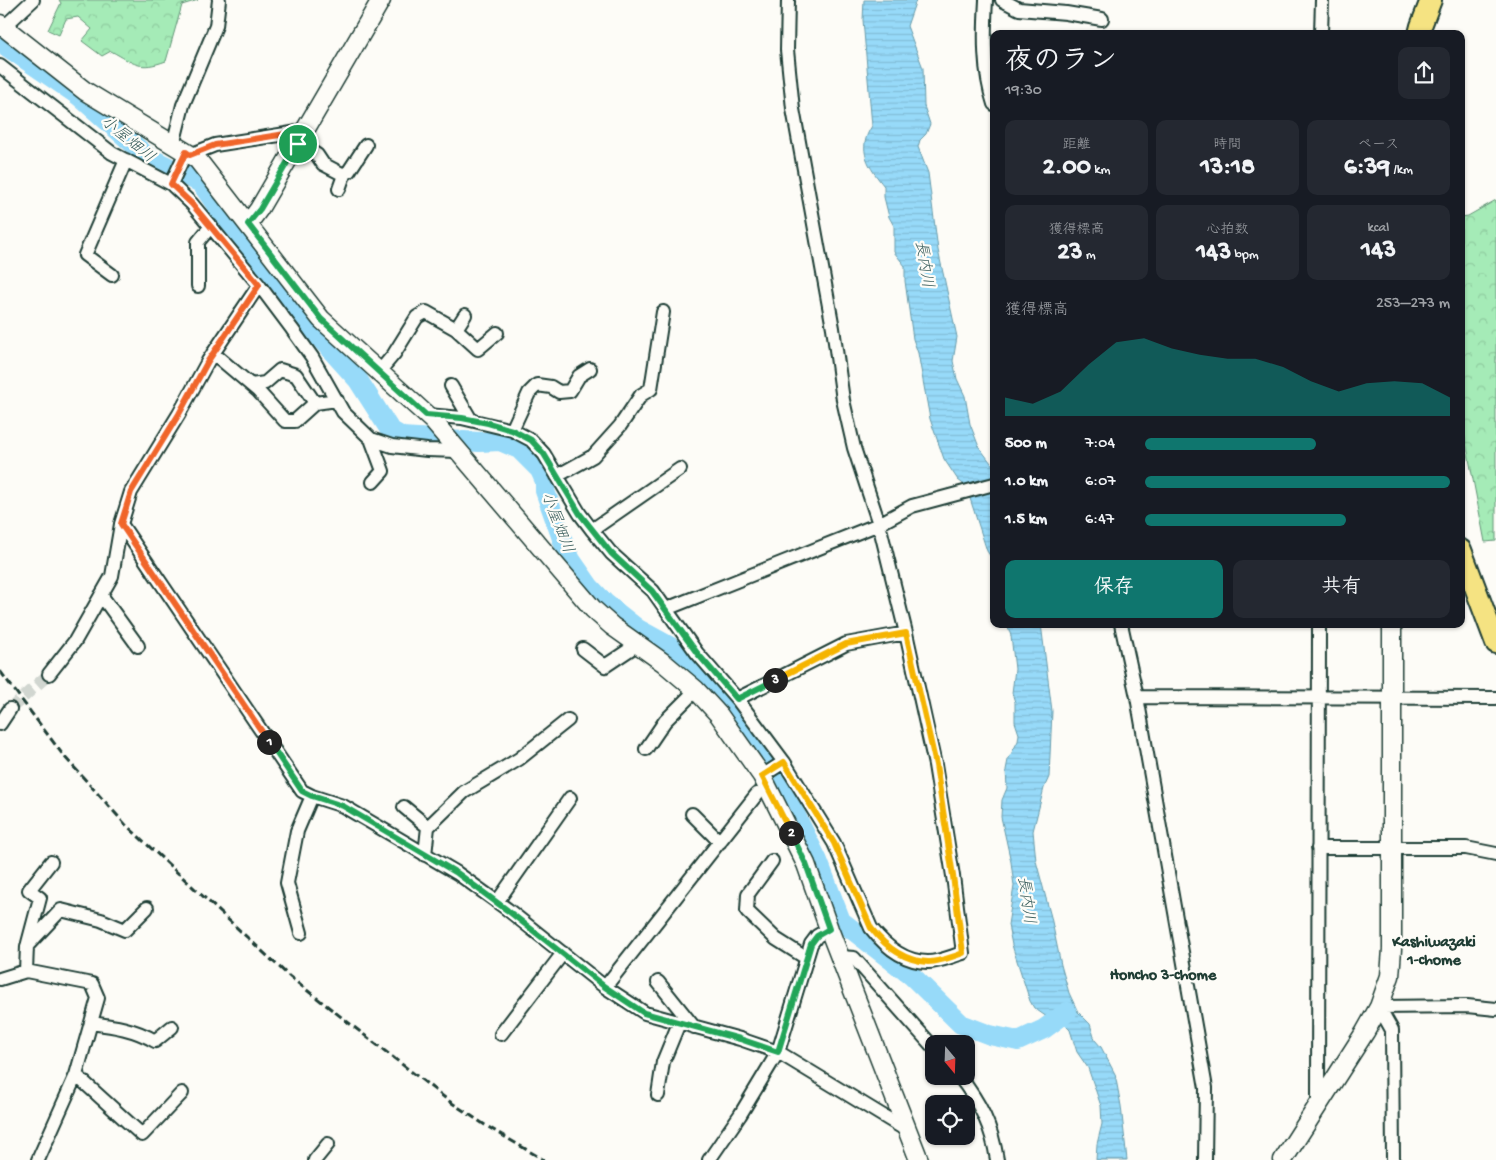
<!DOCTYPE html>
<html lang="ja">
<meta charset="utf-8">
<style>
:root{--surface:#171b24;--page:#242831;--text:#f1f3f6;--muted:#9ea1a6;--accent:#0f766e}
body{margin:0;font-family:"Gochi Hand","Klee One",sans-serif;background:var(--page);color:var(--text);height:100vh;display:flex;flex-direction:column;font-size:19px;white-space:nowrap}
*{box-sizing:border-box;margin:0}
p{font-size:16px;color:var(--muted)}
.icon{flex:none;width:28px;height:28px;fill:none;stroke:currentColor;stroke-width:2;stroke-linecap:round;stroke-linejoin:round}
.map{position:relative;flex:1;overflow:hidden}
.details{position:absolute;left:990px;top:30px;width:475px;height:598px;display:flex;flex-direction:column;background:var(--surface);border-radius:10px;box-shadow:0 1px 4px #0004}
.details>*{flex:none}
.needle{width:32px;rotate:161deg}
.fabs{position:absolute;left:925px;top:1035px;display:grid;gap:10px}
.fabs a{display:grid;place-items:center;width:50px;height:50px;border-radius:10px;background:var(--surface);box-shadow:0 1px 4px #0004;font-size:25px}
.pin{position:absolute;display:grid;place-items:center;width:42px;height:42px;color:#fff;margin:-21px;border:2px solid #fff;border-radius:50%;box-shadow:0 1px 5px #0007}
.km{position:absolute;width:25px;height:25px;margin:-12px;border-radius:50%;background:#222;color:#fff;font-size:14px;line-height:25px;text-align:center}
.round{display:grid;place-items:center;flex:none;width:52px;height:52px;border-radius:10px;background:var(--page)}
.summary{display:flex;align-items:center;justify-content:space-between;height:85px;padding:0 15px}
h1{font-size:28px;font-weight:800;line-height:38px}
.metrics{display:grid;grid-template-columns:repeat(3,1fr);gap:8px;height:85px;padding:5px 15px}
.metrics div{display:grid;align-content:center;border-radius:10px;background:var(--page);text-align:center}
.metrics b{font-size:25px;font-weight:800}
.metrics small{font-size:14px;font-weight:400}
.metrics p{font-size:14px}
.chart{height:140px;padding:10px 15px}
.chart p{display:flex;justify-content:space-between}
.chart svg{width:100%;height:90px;margin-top:5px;fill:var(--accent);opacity:.7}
.cta{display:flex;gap:10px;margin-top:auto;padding:10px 15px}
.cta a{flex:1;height:58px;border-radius:10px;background:var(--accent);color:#fff;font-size:20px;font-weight:800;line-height:58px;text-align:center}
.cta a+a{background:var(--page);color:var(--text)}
ul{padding:0 15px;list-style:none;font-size:16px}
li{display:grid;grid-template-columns:80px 60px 1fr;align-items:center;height:38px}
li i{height:12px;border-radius:6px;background:var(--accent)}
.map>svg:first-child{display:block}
.forest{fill:url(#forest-crowns);stroke:#629476}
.water{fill:url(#water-rules);stroke:#679baa}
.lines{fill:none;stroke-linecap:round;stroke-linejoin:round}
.river{stroke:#97daf9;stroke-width:20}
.street-tunnel{stroke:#d1d6d0;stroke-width:12;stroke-dasharray:12 6;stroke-linecap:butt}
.street-casing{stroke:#1f3d34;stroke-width:16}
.secondary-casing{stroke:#1f3d34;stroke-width:21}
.primary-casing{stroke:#1f3d34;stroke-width:24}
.street{stroke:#fdfcf7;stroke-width:12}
.secondary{stroke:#fdfcf7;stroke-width:18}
.primary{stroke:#f5e382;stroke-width:20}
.rail{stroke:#1f3d34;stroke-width:3;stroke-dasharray:8 4;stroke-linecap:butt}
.split-1-casing{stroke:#fff;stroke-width:10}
.split-2-casing{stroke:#fff;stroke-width:10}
.split-3-casing{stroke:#fff;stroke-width:10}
.split-4-casing{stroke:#fff;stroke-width:10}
.split-1{stroke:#f0652b;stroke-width:6}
.split-2{stroke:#22a559;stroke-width:6}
.split-3{stroke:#f5b400;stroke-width:6}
.split-4{stroke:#22a559;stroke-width:6}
.labels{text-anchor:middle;stroke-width:4.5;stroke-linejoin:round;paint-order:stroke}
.water-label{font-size:16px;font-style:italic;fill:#375c5b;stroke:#fdfcf7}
.neighbourhood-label{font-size:16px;font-weight:bold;fill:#1f3d34;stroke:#fdfcf7}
</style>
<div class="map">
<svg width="1496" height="1160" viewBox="0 0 1496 1160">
<defs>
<pattern id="forest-crowns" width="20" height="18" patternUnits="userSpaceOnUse" patternTransform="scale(1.25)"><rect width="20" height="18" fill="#a5ebb7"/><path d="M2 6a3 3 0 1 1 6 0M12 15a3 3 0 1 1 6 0" fill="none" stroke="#8eca9e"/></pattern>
<pattern id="water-rules" width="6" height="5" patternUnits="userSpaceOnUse" patternTransform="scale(1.25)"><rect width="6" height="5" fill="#97daf9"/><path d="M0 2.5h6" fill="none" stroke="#82bcd6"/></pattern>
</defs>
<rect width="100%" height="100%" fill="#fdfcf7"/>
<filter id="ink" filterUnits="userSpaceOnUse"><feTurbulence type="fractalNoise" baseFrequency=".02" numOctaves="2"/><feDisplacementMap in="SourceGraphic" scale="10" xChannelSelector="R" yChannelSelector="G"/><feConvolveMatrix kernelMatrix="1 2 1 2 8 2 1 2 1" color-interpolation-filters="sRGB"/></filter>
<g filter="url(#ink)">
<path class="forest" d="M 59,0 L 198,0 L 182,5 L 166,61 C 139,71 135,64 111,51 L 102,56 L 82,41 L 92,29 L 78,17 L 66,19 L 59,35 L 48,30 L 61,3 Z
M 1496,200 L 1496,541 L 1485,542 L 1461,417 L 1461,217 L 1468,216 Z"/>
<path class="water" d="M 864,0 L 916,0 L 907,26 L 923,68 L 924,106 L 930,124 L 926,134 L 920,140 L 918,147 L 928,173 L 938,250 L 957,337 L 953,361 L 957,379 L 965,396 L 970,424 L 979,447 L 994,467 L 994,562 L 987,551 L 966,486 L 958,480 L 944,459 L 930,419 L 918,353 L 913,339 L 905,281 L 905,266 L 894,252 L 894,226 L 889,217 L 884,197 L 884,186 C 869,167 856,150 872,126 L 863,20 Z
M 1007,624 L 1041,624 L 1052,711 L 1049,777 L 1044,788 L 1033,831 L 1036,861 L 1051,917 L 1061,965 L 1069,993 L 1078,1012 L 1090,1024 L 1095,1040 L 1101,1047 L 1115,1074 L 1121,1106 L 1127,1160 L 1096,1160 L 1097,1144 L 1102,1124 L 1101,1106 L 1088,1068 L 1077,1052 L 1070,1030 L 1063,1023 L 1047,1017 L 1034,1008 L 1030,1001 L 1012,945 L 1008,925 L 1014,886 L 1011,862 L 1001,817 L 1002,800 L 1007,788 L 1006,770 L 1008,760 L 1018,741 L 1019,734 L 1015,722 L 1015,702 L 1012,693 L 1015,669 L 1011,636 Z"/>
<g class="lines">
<path class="river" d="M 0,42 L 79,96 L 148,157 L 201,183 L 269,281 L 358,380 L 390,430 L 402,437 L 479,442 L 500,441 L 519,449 L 540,470 L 545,481 L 545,491 L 565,547 L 571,560 L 589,586 L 605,603 L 638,629 L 682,653 L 705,673 L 729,705 L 795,814 L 818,861 L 841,921 L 912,976 L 961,1024 L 990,1035 L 1018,1041 L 1044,1029 L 1067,1012"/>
<path class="street-tunnel" d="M 10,709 L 49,674"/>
<defs>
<path id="street" d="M 986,0 C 984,34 983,71 994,104
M 1002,0 L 1019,9 L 1066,13 L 1102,19
M 4,27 L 33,0
M 1321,34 L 1322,0
M 0,66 L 112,153 L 171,184 L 192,204 L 259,285 L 292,329 L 312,357 L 343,412 L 371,439 L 392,446 L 427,450 L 458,451
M 298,143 L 317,155 L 323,164 L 344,175 L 339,189
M 173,145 L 183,105 L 216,26 L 219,0
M 190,155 L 215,145 L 305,131
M 344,175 L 349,171 L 366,145
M 171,184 L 186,152
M 112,275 L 85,255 L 126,160
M 198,286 L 198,242 L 211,226
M 456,329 L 465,315
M 213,353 L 258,391 L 285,421 L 295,421 L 315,403 L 337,400
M 379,372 L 394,354 L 417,317 L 426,312 L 456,329 L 478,349 L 497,333
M 251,385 L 265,383 L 280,370 L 296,375 L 315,403
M 451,386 L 471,420
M 427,415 L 462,418 L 512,430 L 531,440 L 544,454 L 580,514 L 592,530 L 611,553 L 653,591 L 697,653 L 737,699 L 784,762 L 834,843 L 871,928 C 885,946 904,962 928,962 C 939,962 952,956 963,953 L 953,876 L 935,765 L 906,633 L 879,524 L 854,448 L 843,400 L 833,328 L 793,109 L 787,50 L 788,0
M 512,430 L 529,393 L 537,385 L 551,387 L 559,392 L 570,391 L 579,376 L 590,369
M 371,439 L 383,471 L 373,482
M 557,476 L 593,456 L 620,426 L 641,395 L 651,389 L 663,312
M 121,524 L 302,791 L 312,796 L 343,806 L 457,873 L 507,909 L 605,987 L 645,1013 L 740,1039 L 778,1052 L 908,1131
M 592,530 L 680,469
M 101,595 L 138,646
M 666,609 L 879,524 L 912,506 L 994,484
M 1121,624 L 1137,697 L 1206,1088 L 1205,1160
M 583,649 L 605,666 L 638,644
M 49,674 L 75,641 L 112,576 L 121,524 L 131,492 L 179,414 L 208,361 L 259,285
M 1137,697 L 1496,698
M 737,699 L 846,644 L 906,633
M 0,724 L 10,709
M 646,749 L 665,721 L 696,690
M 762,776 L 784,762
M 404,807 L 428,827
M 692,814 L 720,842
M 1318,848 L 1466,848 L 1496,854
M 425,855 L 428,827 L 464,792 L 519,759 L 568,720
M 772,861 L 748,894 L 747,911 L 776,939 L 806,958
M 497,902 L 570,798
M 301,933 L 287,883 L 297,831 L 312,796
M 28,943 L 40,898 L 29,890 L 51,862
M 841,957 L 854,958 L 934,1048
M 26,971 L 27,946 L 61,910 L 101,920 L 125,930 L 147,908
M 0,979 L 26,971 L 92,984 L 98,998 L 76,1075 L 38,1160
M 658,982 L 694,1027
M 605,987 L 757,794
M 1379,1007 L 1392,1030 L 1393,1160
M 1379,1007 L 1467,1006 L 1496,1009
M 91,1023 C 114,1026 135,1029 155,1041 L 172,1027
M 501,1034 L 563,953
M 76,1075 L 142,1135 L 182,1093
M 959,1076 C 980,1103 992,1126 997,1160
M 658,1095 L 663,1062 L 679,1023
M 1318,1106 L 1319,624
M 315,1160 L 328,1144
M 709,1160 L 740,1115 L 778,1052 L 811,944 L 817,936 L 829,929"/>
<path id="secondary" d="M 0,24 L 85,91 L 197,159 L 321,319 L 432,420 L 593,609 L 612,626 L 664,663 L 696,690 L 719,715 L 762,776 L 806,864 L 829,929 L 919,1160
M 248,224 L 259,209 L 381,0
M 1283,1160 L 1365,1032 L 1379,1007 L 1390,976 L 1392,949 L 1392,624"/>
<path id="primary" d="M 1419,34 L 1421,26 L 1431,0
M 1461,550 L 1496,643"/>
</defs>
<use href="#street" class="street-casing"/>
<use href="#secondary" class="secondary-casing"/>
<use href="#primary" class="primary-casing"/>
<use href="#street" class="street"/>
<use href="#secondary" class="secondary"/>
<use href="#primary" class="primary"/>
<path class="rail" d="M 0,671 L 63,755 L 125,824 L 290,977 L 449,1101 L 485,1125 L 544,1160"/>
</g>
</g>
<g class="lines" filter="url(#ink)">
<defs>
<path id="split-1" d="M 269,742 L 121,524 L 131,492 L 179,414 L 208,361 L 259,285 L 192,204 L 171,184 L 186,152 L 190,155 L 215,145 L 305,131 L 298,144"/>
<path id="split-2" d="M 269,742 L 302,791 L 312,796 L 343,806 L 457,873 L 507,910 L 605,987 L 644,1013 L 740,1039 L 778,1052 L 811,944 L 817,936 L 829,929 L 806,864 L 791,833"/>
<path id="split-3" d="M 775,680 L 846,644 L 906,633 L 936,765 L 953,876 L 963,953 C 952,957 939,962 928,962 C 904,961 885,946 871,928 L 834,843 L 784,762 L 762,776 L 791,833"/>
<path id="split-4" d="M 298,144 L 260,209 L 248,224 L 321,319 L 426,415 L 462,418 L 488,423 L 512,430 L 531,440 L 544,454 L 580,514 L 611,553 L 652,591 L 697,653 L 737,699 L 775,680"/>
</defs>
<use href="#split-1" class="split-1-casing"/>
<use href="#split-2" class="split-2-casing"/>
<use href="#split-3" class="split-3-casing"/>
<use href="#split-4" class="split-4-casing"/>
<use href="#split-1" class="split-1"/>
<use href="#split-2" class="split-2"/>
<use href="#split-3" class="split-3"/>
<use href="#split-4" class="split-4"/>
</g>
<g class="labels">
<g class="water-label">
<text transform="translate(129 138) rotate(39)" y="6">小屋畑川</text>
<text transform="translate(926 264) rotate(81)" y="6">長内川</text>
<text transform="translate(559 522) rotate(69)" y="6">小屋畑川</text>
<text transform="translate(1028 900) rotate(82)" y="6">長内川</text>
</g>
<g class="neighbourhood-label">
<text x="1434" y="946">Kashiwazaki<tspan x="1434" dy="18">1-chome</tspan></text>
<text x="1163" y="979">Honcho 3-chome</text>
</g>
</g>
</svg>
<div class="fabs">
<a><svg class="needle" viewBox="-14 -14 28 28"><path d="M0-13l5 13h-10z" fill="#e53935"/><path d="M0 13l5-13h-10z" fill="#9ea1a6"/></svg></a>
<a><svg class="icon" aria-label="locate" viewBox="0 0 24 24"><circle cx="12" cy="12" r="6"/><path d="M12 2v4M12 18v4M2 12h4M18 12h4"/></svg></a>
</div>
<div class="pin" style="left:298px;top:144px;background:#1e9e55"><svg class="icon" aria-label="arrive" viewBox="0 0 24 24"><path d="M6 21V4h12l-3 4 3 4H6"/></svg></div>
<b class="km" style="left:269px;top:742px">1</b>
<b class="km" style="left:791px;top:833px">2</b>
<b class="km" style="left:775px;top:680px">3</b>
<section class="details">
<div class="summary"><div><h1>夜のラン</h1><p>19:30</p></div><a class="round"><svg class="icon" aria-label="share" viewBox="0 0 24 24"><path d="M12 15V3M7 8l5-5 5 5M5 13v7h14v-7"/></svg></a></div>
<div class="metrics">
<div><p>距離</p><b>2.00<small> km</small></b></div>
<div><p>時間</p><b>13:18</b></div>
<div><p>ペース</p><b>6:39<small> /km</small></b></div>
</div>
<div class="metrics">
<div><p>獲得標高</p><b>23<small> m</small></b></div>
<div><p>心拍数</p><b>143<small> bpm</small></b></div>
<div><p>kcal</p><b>143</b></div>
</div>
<div class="chart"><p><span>獲得標高</span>253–273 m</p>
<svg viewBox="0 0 160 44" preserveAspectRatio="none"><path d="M0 44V35L10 38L20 32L30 19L40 8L50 6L60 11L70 14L80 16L90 16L100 20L110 27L120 32L130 28L140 27L150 28L160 35V44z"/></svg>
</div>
<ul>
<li><b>500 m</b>7:04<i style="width:56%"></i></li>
<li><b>1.0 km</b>6:07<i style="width:100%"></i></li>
<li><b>1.5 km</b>6:47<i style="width:66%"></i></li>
</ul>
<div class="cta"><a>保存</a><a>共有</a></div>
</section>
</div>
